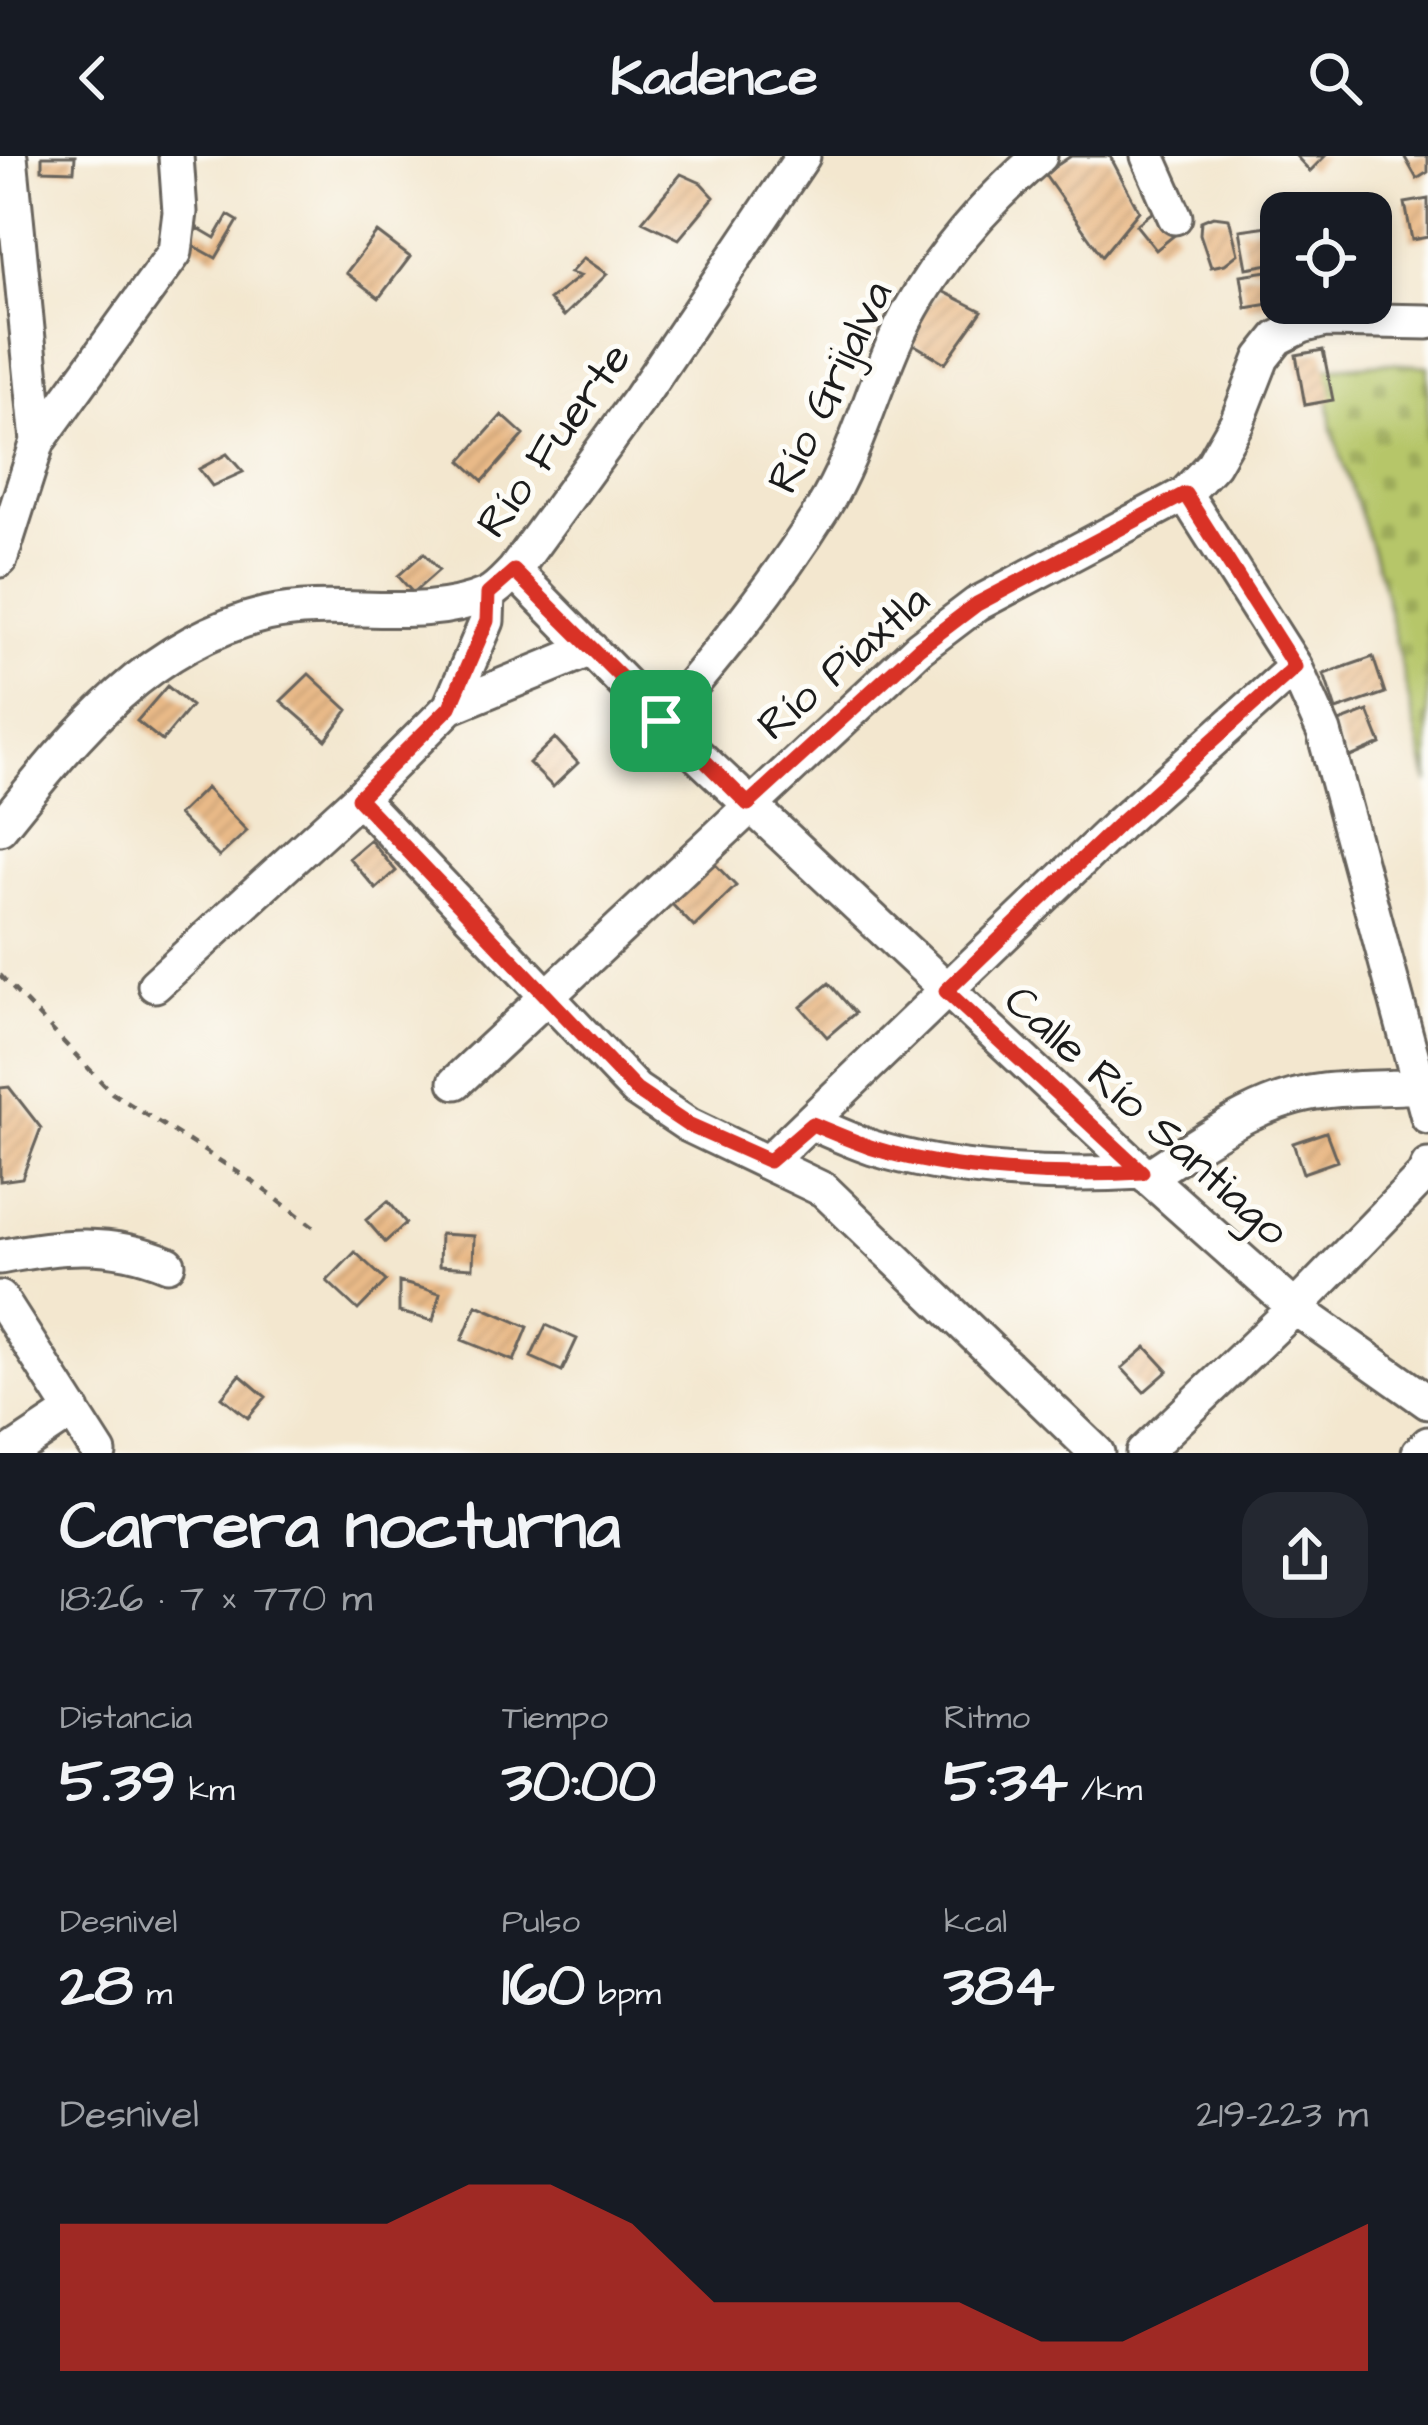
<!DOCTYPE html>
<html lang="es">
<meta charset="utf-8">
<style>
:root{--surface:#171b24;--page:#242831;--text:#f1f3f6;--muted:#9ea1a6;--accent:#d93025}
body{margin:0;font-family:"Architects Daughter",sans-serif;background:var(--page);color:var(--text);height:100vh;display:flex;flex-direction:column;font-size:45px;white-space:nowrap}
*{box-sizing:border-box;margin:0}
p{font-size:39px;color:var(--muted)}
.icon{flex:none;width:66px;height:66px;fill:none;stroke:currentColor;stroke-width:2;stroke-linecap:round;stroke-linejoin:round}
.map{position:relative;height:1297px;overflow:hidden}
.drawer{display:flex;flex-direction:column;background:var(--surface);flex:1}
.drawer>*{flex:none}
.fabs{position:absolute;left:1260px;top:36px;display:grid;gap:24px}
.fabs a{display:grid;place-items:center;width:132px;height:132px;border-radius:24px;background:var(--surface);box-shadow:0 6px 18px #0003;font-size:60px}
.pin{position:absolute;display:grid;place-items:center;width:102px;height:102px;color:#fff;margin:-51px;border-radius:24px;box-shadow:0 6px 18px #0006}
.round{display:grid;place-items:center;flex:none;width:126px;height:126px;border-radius:36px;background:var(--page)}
.overview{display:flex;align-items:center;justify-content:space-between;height:204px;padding:0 60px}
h1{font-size:66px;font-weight:700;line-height:90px}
.metrics{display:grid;grid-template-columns:repeat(3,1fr);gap:18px;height:204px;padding:12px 60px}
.metrics div{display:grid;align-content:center}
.metrics b{font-size:60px;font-weight:700}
.metrics small{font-size:33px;font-weight:400}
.metrics p{font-size:33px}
.chart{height:336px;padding:24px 60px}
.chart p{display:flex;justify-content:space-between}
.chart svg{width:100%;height:216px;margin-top:12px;fill:var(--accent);opacity:.7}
header{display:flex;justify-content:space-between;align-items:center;height:156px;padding:0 60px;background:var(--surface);font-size:54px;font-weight:700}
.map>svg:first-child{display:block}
.cemetery{fill:url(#cemetery-stones);stroke:#697142;stroke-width:3}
.building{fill:url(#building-hatch)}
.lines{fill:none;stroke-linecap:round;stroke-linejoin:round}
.minor-casing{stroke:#67635b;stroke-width:39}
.path{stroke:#67635b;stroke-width:4.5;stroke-dasharray:9 9;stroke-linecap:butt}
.minor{stroke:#fff;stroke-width:33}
.route-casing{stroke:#fff;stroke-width:24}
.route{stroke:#d93025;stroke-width:15}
.labels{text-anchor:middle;stroke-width:10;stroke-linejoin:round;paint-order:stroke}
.street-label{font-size:45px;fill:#1c1c1c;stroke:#fdfcf7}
</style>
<header><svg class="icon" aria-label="back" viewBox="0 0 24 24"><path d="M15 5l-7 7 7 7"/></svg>Kadence<svg class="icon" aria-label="search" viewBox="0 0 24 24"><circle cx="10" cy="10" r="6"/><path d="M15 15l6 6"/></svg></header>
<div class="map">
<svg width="1428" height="1297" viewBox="0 0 1428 1297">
<defs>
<pattern id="cemetery-stones" width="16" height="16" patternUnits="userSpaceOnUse" patternTransform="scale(3)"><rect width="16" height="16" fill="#b6c669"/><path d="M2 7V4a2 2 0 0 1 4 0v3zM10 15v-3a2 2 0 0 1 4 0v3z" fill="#9caa5a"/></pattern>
<pattern id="building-hatch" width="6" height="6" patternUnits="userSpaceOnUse" patternTransform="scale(3)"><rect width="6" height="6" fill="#e9ba88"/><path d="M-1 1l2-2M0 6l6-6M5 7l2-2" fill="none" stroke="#c79f75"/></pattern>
</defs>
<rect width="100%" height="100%" fill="#fdfcf7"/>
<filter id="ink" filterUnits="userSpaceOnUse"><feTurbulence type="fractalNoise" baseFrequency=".00833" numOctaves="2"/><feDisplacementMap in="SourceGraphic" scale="24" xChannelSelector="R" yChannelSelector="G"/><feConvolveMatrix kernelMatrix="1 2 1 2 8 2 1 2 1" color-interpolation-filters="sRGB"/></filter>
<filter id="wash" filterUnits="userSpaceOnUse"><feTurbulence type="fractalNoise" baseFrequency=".004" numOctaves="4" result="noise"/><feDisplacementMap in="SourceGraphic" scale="48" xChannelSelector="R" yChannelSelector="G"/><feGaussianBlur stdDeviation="2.7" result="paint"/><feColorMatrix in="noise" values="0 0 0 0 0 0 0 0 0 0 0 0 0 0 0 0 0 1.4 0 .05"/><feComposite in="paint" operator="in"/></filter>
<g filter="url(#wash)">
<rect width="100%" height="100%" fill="#f3e7cf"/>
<path class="cemetery" d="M 1385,207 L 1428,210 L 1428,628 L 1382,425 L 1332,274 L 1325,212 Z"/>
<g id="blocks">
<path class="building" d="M 42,0 L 75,0 L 74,15 L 42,14 Z
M 1071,0 L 1110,0 L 1139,55 L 1102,100 L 1044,18 Z
M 1296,0 L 1325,0 L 1310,15 Z
M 1404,0 L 1428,0 L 1428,16 L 1417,23 Z
M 681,18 L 701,27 L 714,41 L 679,83 L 642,65 Z
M 1428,43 L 1428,81 L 1412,84 L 1405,47 Z
M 1158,52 L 1177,77 L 1156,94 L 1136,69 Z
M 228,59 L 238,65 L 216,102 L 189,87 L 198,72 L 215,82 Z
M 1213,60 L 1229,62 L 1238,98 L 1225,108 L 1211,111 L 1200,78 L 1201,65 Z
M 1275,69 L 1281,106 L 1247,112 L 1240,74 Z
M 377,76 L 410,101 L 379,142 L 346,117 Z
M 584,102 L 607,118 L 564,160 L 549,144 L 580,120 L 570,117 Z
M 1281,113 L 1281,146 L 1246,152 L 1241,119 Z
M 942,135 L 982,155 L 945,207 L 898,179 Z
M 1323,194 L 1333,244 L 1305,249 L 1296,199 Z
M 502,259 L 524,279 L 483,325 L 461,305 Z
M 227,298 L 243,316 L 212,330 L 199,313 Z
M 424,397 L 439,414 L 413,437 L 398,420 Z
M 1373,501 L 1385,537 L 1336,554 L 1324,518 Z
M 309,518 L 348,554 L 326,584 L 281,545 Z
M 167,530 L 191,550 L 162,585 L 137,565 Z
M 1368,555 L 1381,588 L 1348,602 L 1334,568 Z
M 555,582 L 578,607 L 553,631 L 529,607 Z
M 206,632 L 247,675 L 219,701 L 178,659 Z
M 370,684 L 396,715 L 376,733 L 349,702 Z
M 709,702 L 736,730 L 694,771 L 667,743 Z
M 829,827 L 855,857 L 827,881 L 801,851 Z
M 9,931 L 41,972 L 22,1022 L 0,1025 L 0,932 Z
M 1326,976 L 1337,1005 L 1303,1017 L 1293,987 Z
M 388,1045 L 406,1067 L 385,1086 L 366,1064 Z
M 440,1078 L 474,1080 L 473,1112 L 439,1110 Z
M 355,1096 L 386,1125 L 358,1154 L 327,1125 Z
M 399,1126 L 440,1137 L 433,1165 L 399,1156 Z
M 477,1149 L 528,1171 L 514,1205 L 462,1184 Z
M 546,1169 L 577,1183 L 562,1215 L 531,1201 Z
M 1146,1191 L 1168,1215 L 1144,1236 L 1122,1212 Z
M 240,1219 L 266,1241 L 248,1262 L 222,1241 Z"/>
</g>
</g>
<g filter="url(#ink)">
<use href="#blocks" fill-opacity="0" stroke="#67635b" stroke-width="3"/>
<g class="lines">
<defs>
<path id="minor" d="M 10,0 L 38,285
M 1148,0 L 1175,61
M 1185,338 L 1295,511 L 1324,576 L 1428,961
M 0,404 L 38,285 L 175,96 L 180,56 L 176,0
M 514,415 L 661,565 L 1142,1016 L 1295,1152 L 1428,1246
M 450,551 L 487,465 L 488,438
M 661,565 C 719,498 775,429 822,354 C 856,299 871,236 898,178 C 932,107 982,50 1040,0
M 359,642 L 636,934 L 688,969 L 824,1034 L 1097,1297
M 0,672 C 74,580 146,487 267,458 C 338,442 418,468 486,439 C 497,434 506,423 514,415 L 640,242 L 803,0
M 155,829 L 359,642 L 450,551 L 591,493
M 456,926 L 919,492 L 977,448 L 1185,338 L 1213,308 L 1237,266 L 1262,202 L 1278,182 L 1302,170 L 1325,164 L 1428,166
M 812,967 C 832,976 852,985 873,992 C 953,1017 1058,1021 1142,1016
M 769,1005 L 1118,669 L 1295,511
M 1147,1021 C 1202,986 1257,942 1324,935 C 1358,931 1394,933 1428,929
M 0,1101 C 59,1089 111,1084 168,1108
M 0,1142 L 99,1297
M 10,1297 L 73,1255
M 1143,1297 L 1295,1152 L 1424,1019 L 1428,1010
M 1419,1297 L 1428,1288"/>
</defs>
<use href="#minor" class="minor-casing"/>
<path class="path" d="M 0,819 L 112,937 L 252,1025 L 317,1073"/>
<use href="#minor" class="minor"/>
</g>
</g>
<g class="lines" filter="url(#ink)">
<defs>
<path id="route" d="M 1185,338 L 1295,511 L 1118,669 L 946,835 L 1142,1016 C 1058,1021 953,1017 873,992 C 852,985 832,976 812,968 L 769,1005 L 688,969 L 636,934 L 358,642 L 450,551 L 487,465 L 488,438 L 514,415 L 748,648 L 919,492 L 977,448 Z"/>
</defs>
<use href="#route" class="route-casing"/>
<use href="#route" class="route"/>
</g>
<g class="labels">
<g class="street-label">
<text transform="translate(828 230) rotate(-64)" y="16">Río Grijalva</text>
<text transform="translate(552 283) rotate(-54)" y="16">Río Fuerte</text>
<text transform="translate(842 505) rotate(-41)" y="16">Río Piaxtla</text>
<text transform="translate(1148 958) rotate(42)" y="16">Calle Río Santiago</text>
</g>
</g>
</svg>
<div class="fabs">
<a><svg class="icon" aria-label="locate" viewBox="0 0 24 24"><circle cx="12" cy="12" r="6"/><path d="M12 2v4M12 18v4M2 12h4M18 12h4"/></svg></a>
</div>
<div class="pin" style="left:661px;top:565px;background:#1e9e55"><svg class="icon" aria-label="arrive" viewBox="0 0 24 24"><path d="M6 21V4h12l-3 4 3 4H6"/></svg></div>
</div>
<section class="drawer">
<div class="overview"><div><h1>Carrera nocturna</h1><p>18:26 · 7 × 770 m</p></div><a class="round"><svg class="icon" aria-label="share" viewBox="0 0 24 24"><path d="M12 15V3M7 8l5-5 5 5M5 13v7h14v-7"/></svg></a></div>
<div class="metrics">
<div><p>Distancia</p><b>5.39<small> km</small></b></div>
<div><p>Tiempo</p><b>30:00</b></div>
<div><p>Ritmo</p><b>5:34<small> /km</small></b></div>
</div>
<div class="metrics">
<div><p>Desnivel</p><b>28<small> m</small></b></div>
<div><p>Pulso</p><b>160<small> bpm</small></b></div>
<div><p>kcal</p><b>384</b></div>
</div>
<div class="chart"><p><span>Desnivel</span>219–223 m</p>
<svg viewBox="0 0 160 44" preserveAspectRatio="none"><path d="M0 44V14L10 14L20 14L30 14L40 14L50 6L60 6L70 14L80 30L90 30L100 30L110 30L120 38L130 38L140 30L150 22L160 14V44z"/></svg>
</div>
</section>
